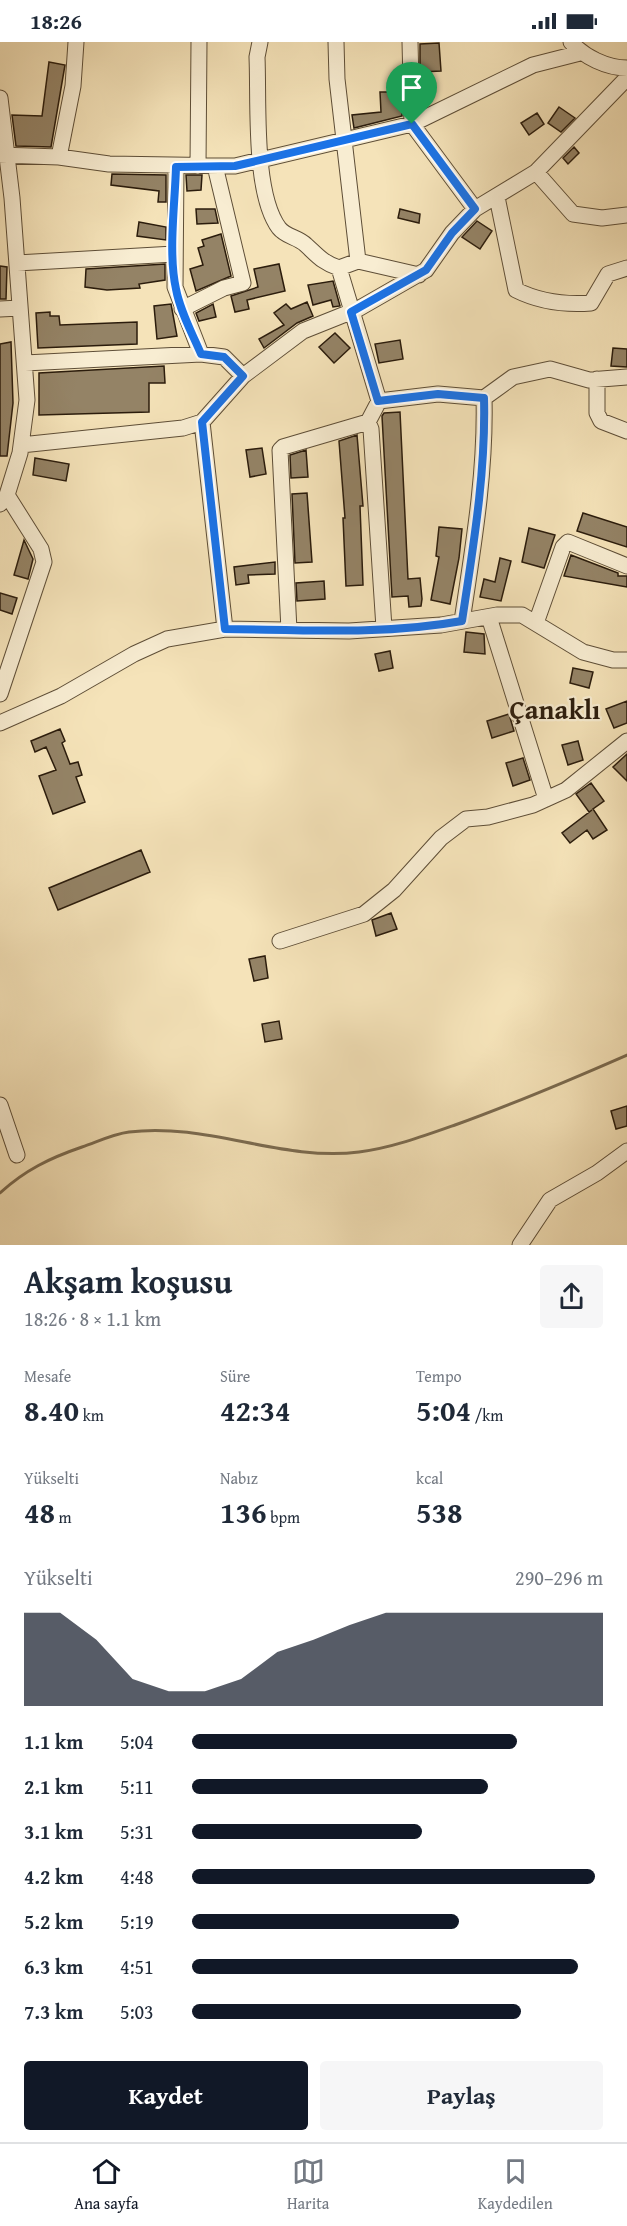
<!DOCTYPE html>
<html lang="tr">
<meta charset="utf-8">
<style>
:root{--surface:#fff;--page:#f6f6f7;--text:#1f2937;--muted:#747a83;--line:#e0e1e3;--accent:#111827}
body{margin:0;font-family:"Gentium Book Plus",serif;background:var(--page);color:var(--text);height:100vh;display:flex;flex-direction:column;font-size:22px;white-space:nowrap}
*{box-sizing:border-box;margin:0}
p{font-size:20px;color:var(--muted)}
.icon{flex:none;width:33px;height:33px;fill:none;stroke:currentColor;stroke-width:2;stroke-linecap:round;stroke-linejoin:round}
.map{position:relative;height:1203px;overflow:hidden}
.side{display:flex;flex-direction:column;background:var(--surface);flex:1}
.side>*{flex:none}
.pin{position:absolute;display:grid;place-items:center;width:51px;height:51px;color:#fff;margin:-62px -26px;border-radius:50% 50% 50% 0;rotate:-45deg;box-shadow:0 0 6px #0007}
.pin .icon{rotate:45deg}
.round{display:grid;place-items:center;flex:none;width:63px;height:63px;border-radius:6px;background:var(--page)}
.overview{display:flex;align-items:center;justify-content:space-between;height:102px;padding:0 24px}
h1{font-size:33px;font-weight:800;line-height:45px}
.figures{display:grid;grid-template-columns:repeat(3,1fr);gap:9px;height:102px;padding:6px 24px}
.figures div{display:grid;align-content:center}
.figures b{font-size:30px;font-weight:800}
.figures small{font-size:16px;font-weight:400}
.figures p{font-size:16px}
.chart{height:168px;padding:12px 24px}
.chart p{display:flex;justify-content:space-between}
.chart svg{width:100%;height:108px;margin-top:6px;fill:var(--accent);opacity:.7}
.primary-button{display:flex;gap:12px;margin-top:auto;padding:12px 24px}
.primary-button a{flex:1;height:69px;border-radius:6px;background:var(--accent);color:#fff;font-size:24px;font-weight:800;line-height:69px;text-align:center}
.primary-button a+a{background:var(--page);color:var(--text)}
ul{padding:0 24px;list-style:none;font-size:20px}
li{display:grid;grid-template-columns:96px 72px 1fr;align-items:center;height:45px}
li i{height:15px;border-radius:8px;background:var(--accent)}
.status{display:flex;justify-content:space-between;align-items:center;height:42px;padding:0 30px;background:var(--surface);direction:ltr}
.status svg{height:16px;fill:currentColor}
.tabs{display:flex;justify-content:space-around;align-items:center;height:84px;border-top:2px solid var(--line);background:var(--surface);font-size:16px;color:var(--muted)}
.tabs a{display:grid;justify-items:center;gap:3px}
.tabs .active{color:var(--accent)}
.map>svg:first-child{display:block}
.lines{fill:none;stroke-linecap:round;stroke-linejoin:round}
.stream{stroke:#7b6b50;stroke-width:3}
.building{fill:#948366;stroke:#2b1c0c;stroke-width:1.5}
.minor-casing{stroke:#5e4e37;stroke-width:17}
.minor{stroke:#f8edd2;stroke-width:15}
.route-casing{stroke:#fff;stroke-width:12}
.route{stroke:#1a73e8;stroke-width:8}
.labels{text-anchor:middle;stroke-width:4.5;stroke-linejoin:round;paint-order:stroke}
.district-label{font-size:27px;font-weight:bold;fill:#2b1c0c;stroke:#f8edd2}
</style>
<div class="status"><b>18:26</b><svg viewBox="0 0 49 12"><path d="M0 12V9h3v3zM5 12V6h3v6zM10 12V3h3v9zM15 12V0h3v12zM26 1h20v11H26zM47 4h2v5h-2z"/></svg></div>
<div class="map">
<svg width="627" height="1203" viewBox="0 0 627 1203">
<rect width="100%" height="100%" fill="#f5e3b9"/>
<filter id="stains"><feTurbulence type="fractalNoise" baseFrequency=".00333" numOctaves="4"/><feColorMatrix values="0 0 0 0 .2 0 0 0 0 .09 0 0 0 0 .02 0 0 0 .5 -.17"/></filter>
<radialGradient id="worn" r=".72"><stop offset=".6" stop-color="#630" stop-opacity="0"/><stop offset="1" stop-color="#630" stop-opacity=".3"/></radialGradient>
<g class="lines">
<path class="stream" d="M 0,1151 C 25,1128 50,1116 82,1105 C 97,1100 113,1092 129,1090 C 207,1080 282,1120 359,1110 C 391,1106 424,1094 455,1083 C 513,1062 570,1038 627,1013"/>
</g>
<path class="building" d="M 439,1 L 441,29 L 420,30 L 420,2 Z
M 49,20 L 65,23 L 51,105 L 16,104 L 12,73 L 42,74 Z
M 380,50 L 401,50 L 402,74 L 354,86 L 352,73 L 381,70 Z
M 559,65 L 575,76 L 561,90 L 548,81 Z
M 537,71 L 544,82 L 529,93 L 521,81 Z
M 574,105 L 579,111 L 568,122 L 563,116 Z
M 112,132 L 166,133 L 166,160 L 158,160 L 159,149 L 111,143 Z
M 186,133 L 202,133 L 201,148 L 187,149 Z
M 196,167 L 215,167 L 218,181 L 197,182 Z
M 400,167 L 420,172 L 419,181 L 398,176 Z
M 477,179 L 492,189 L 480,207 L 462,195 Z
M 139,180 L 166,185 L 166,198 L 137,194 Z
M 221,192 L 231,234 L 196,249 L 190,227 L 203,223 L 198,206 L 204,204 L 202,198 Z
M 165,222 L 165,238 L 139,242 L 140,246 L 107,248 L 85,245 L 86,227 Z
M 279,222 L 285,249 L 247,258 L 249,267 L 235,270 L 231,254 L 258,245 L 254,227 Z
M 0,224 L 7,225 L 6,257 L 0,257 Z
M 333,239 L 340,264 L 333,265 L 331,258 L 313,263 L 308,243 Z
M 307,260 L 313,274 L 297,281 L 264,306 L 259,297 L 284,283 L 274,271 L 286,262 L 291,267 Z
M 171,262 L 177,294 L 157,297 L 154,264 Z
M 213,262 L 216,275 L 199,279 L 196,271 Z
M 50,270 L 50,274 L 59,274 L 60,283 L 137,280 L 137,302 L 38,306 L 36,271 Z
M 335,291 L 350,306 L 334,321 L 319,305 Z
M 400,298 L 403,317 L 379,321 L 375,302 Z
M 11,300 L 13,361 L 7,414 L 0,414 L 0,302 Z
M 613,306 L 627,307 L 627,325 L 611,324 Z
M 164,324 L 165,341 L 149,341 L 149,370 L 39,373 L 39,331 Z
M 400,370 L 408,537 L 420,536 L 422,557 L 421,564 L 409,565 L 408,554 L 392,555 L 382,374 L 384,371 Z
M 357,393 L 363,464 L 360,464 L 363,543 L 346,544 L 343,476 L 345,476 L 339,399 Z
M 262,406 L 266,432 L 250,435 L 246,408 Z
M 306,408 L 308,435 L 291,436 L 290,413 Z
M 35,416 L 69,422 L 66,439 L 33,433 Z
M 307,451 L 312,520 L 295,521 L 292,452 Z
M 583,471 L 627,485 L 627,505 L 577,489 Z
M 439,485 L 462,487 L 459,516 L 450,562 L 431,558 L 439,515 L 436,514 Z
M 529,486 L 555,493 L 544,526 L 522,520 Z
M 24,498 L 33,517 L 28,537 L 14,533 Z
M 571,513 L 618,531 L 618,534 L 627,534 L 627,545 L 564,534 Z
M 500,516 L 511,519 L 501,559 L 480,555 L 484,537 L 495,540 Z
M 275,520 L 275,532 L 248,533 L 249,541 L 236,543 L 234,525 Z
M 324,539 L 325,557 L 297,559 L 296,541 Z
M 0,551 L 17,556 L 12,572 L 0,568 Z
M 466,590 L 484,592 L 485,612 L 464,610 Z
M 390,609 L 393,626 L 379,629 L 375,612 Z
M 573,626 L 593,630 L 589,646 L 570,641 Z
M 627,659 L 627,681 L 614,686 L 606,667 Z
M 509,672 L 514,689 L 492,696 L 487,679 Z
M 60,687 L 65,699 L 62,701 L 70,722 L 78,720 L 82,733 L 76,735 L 85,760 L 53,772 L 39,734 L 56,728 L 46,705 L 35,710 L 31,699 Z
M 578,699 L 583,718 L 568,723 L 562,703 Z
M 627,712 L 627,739 L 613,725 Z
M 523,716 L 530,738 L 513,744 L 506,721 Z
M 591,741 L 604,759 L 593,767 L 607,788 L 593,797 L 587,788 L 570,801 L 562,791 L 592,768 L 589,770 L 576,752 Z
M 141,808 L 150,830 L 58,868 L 49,846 Z
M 391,871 L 397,887 L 376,894 L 372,878 Z
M 265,914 L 268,936 L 254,939 L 249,917 Z
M 279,979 L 282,997 L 265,1000 L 262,982 Z
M 627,1064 L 627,1084 L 616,1087 L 611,1069 Z"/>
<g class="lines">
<defs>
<path id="minor" d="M 260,0 L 257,15 C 259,60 253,151 279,186 C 286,195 298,195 306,203 C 317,213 323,221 339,226 L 358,219 L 419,233
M 336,0 L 337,37 L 358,219
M 410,0 L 412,82 L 475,167
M 571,0 C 584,15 607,26 627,26
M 0,56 L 12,156 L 27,358 L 20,411 L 7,453 L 0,462
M 0,113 L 59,115 L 109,122 L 235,124 L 412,82 L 533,23 L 580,11
M 59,115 L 73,44 L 76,0
M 198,124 L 199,0
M 176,125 L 175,245 L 201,312
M 536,130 L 573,172 L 602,176 L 627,173
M 497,155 L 516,248 C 540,260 565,263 591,261 L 608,232 L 627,226
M 17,221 L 174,212
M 339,226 L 379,359 L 368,380 L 371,387 L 384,586
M 0,267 L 20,266
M 182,267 L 224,246 L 243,241 L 215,124
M 25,321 L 201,312 L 224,315 L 243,334
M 597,337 L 597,371 L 601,379 L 627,389
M 484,356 L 513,335 L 550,327 L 589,338 L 627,335
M 379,359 L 438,352 L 484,356
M 202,380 L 225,587
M 21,403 L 183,386 L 202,380 L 243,334 L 303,289 L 358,267 L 426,228 L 452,191 L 475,167 L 536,130 L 627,36
M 489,575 L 546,757
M 462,579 C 473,506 486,430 484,356
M 536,581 L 563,505 L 568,500 L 627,524
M 289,588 L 280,408 L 283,405 L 368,380
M 0,652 L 44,520 L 41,507 L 7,453
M 0,681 L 61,654 L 134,612 L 167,597 L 225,587 L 349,589 L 441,583 L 497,573 L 522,573 L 583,610 L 613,618 L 627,618
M 280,899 L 364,872 L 394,848 L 441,796 L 466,777 L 488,775 L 533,763 L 566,748 L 627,699
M 0,1063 L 17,1113
M 520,1203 L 550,1158 L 597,1131 L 627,1109"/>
</defs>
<use href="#minor" class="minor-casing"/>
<use href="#minor" class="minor"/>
</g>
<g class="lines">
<defs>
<path id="route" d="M 412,82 L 475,167 L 452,191 L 426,228 L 351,270 L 378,359 L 438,352 L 484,356 C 486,430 473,506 462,579 C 385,593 304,588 225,587 L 202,380 L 243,334 L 224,315 L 201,312 C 192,291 180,269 176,247 C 168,211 175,162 176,125 L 235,124 Z"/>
</defs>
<use href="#route" class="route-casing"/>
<use href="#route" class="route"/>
</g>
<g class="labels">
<g class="district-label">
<text x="555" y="677">Çanaklı</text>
</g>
</g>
<rect width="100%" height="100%" filter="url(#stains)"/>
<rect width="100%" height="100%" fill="url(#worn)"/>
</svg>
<div class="pin" style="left:412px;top:82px;background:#1e9e55"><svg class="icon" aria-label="arrive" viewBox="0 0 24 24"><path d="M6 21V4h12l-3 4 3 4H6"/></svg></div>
</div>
<section class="side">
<div class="overview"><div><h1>Akşam koşusu</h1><p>18:26 · 8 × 1.1 km</p></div><a class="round"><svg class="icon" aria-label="share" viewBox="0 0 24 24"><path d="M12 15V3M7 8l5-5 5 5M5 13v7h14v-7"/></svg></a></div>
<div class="figures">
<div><p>Mesafe</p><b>8.40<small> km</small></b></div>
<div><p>Süre</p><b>42:34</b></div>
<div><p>Tempo</p><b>5:04<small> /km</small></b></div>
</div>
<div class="figures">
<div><p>Yükselti</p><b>48<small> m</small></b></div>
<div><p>Nabız</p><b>136<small> bpm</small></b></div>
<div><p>kcal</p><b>538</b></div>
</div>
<div class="chart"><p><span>Yükselti</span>290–296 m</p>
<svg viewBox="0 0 160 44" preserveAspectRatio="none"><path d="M0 44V6L10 6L20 17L30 33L40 38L50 38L60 33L70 22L80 17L90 11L100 6L110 6L120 6L130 6L140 6L150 6L160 6V44z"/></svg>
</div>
<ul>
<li><b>1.1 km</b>5:04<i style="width:79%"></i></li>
<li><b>2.1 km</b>5:11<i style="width:72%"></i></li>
<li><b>3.1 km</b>5:31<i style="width:56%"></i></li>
<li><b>4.2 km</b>4:48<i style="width:98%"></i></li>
<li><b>5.2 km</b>5:19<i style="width:65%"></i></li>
<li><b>6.3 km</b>4:51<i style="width:94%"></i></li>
<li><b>7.3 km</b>5:03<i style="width:80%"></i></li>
</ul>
<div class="primary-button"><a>Kaydet</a><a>Paylaş</a></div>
</section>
<nav class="tabs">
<a class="active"><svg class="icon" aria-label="home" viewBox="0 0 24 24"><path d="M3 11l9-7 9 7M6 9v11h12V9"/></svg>Ana sayfa</a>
<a><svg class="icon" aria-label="map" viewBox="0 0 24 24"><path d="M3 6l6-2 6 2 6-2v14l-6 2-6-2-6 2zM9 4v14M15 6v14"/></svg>Harita</a>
<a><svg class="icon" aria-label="saved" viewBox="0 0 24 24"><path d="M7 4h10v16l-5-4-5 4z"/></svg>Kaydedilen</a>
</nav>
